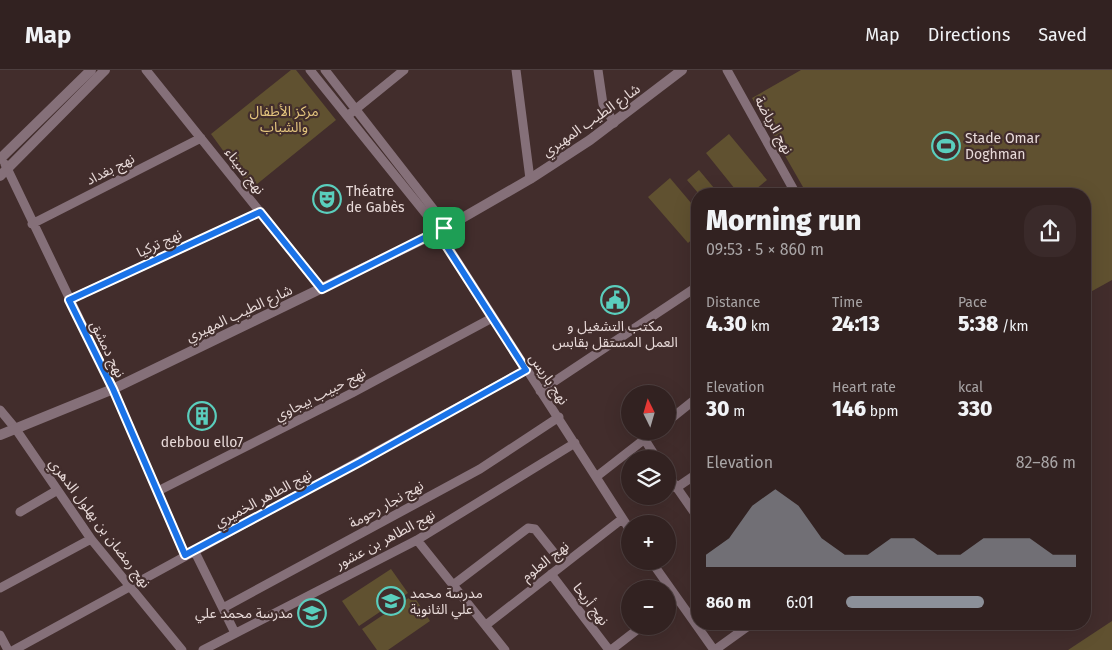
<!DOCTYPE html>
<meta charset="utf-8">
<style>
:root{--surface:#322221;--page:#3a2a2a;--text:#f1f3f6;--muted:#a8a4a5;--line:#4d3f3f;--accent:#8c9099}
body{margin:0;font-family:"Fira Sans","Noto Sans Arabic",sans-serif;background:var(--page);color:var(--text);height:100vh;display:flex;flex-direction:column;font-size:19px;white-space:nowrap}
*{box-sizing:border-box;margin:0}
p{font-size:16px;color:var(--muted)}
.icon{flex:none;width:28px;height:28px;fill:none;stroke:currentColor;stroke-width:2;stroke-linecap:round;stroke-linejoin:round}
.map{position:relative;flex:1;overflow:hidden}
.side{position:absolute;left:691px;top:118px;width:400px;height:442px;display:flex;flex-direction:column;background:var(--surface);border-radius:20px;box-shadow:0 5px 20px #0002,0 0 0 1px var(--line)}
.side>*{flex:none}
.needle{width:32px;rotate:355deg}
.tools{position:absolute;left:621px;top:315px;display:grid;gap:10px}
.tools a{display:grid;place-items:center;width:55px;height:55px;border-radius:50%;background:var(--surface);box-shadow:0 5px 20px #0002,0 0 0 1px var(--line);font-size:25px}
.pin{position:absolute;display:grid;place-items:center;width:42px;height:42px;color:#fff;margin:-21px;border-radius:10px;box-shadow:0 2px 8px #0006}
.round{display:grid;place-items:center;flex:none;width:52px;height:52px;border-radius:20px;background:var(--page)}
.summary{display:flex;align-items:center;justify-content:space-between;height:85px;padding:0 15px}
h1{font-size:28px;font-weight:800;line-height:38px}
.figures{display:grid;grid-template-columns:repeat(3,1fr);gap:8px;height:85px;padding:5px 15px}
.figures div{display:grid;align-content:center}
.figures b{font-size:21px;font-weight:800}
.figures small{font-size:14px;font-weight:400}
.figures p{font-size:14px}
.chart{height:140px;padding:10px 15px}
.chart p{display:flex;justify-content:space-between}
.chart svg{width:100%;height:90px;margin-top:5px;fill:var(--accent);opacity:.7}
ul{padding:0 15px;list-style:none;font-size:16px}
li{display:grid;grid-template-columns:80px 60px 1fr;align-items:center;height:38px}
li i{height:12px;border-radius:6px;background:var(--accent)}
header{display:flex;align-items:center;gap:30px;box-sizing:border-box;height:70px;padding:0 25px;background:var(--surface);border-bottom:1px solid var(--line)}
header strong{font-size:24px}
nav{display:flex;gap:28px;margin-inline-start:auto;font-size:18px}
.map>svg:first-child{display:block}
.green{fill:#605130}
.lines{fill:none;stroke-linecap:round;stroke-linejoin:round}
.minor{stroke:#857079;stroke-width:9}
.tertiary{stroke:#857079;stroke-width:10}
.route-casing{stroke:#fff;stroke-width:10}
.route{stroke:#1a73e8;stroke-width:6}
.labels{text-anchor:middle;stroke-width:4.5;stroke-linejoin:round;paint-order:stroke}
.park-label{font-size:14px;fill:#e4c57e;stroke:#422d2c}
.street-label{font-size:14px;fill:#e8dad9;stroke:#422d2c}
.poi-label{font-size:14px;fill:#e8dad9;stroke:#422d2c;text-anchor:start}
</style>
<header>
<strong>Map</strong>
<nav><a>Map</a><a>Directions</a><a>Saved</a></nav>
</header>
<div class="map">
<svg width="1112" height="580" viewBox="0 0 1112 580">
<rect width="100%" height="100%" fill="#422d2c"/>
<path class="green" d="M 291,0 L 296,0 L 336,50 L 251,119 L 211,64 Z
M 801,0 L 1112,0 L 1112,210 L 1085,225 L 1085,124 L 807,124 L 752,28 Z
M 729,64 L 767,110 L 750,124 L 739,124 L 706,83 Z
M 699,100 L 719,124 L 699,124 L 687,110 Z
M 670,108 L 697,140 L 697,165 L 688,173 L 648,127 Z
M 391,499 L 408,523 L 359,556 L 342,531 Z
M 413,525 L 430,551 L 388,580 L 377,580 L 362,559 Z
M 1112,551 L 1112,580 L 1068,580 Z"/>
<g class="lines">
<path class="minor" d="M 146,0 L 322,219
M 310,0 L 430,149 L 630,460
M 325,0 L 438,145 L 444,164
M 516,0 L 530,109
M 598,0 L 603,34 L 614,53
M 727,0 L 796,124
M 351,43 L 404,0
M 5,94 L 113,319 L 185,485
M 32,154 L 201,68
M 69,230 L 260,142
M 540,321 L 698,216
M 0,340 L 15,358 L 91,469 L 182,580
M 668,351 L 698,327
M 645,370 L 657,389
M 668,405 L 698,448
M 596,407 L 655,361
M 676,418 L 698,403
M 158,421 L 352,323 L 492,248
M 20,442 L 56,421
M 417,470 L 505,580
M 194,480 L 235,563
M 651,491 L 714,580
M 551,504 L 609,580
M 453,515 L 528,458 L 535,459 L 563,494
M 0,518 L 91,469
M 668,537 L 677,529
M 223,538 L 480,399 L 559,347
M 486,555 L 622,449
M 0,565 L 8,580
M 14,580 L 526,300
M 203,580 L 417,470 L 575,373
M 611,580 L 642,556
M 715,580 L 751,554"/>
<path class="tertiary" d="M 0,89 L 91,0
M 0,106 L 105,0
M 0,365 L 113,319 L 438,162 L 530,109 L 590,70 L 682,0"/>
</g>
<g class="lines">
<defs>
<path id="route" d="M 260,142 L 322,219 L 444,158 L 445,174 L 526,300 L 360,392 L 185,485 L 113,319 L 69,230 Z"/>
</defs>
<use href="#route" class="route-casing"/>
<use href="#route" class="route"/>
</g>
<defs>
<symbol id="stadium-ring" viewBox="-11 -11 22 22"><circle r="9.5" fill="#422d2c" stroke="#5acebd" stroke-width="1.5"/><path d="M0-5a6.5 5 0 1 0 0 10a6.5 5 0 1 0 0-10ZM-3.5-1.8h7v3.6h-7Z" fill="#5acebd"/></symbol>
<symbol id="theatre-ring" viewBox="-11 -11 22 22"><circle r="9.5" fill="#422d2c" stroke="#5acebd" stroke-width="1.5"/><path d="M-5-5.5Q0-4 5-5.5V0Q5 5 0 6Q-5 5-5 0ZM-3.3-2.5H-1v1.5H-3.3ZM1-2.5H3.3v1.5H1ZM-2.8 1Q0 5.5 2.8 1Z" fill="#5acebd"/></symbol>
<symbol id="civic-ring" viewBox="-11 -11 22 22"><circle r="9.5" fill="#422d2c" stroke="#5acebd" stroke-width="1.5"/><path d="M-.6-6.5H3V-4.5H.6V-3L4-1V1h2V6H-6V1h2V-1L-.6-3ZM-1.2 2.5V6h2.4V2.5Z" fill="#5acebd"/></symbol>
<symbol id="building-ring" viewBox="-11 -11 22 22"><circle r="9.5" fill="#422d2c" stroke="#5acebd" stroke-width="1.5"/><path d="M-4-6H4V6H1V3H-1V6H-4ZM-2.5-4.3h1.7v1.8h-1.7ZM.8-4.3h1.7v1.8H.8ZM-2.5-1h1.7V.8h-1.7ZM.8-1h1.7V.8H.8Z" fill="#5acebd"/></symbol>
<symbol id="school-ring" viewBox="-11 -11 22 22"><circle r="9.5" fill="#422d2c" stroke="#5acebd" stroke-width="1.5"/><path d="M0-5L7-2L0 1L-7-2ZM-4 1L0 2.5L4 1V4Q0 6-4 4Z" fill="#5acebd"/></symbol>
</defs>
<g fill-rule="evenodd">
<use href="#stadium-ring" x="930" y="60" width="32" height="32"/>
<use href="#theatre-ring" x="311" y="113" width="32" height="32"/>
<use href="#civic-ring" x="599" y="214" width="32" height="32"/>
<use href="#building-ring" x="186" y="330" width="32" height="32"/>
<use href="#school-ring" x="375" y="515" width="32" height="32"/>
<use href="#school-ring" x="296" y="527" width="32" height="32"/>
</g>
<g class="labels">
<g class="park-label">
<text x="284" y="46">مركز الأطفال<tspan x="284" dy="16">والشباب</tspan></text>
</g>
<g class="street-label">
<text transform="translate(591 50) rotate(-35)" y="5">شارع الطيب المهيري</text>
<text transform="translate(774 55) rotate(61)" y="5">نهج الرياضة</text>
<text transform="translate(110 99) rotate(-27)" y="5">نهج بغداد</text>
<text transform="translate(245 101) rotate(52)" y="5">نهج سيناء</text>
<text transform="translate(159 173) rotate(-25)" y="5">نهج تركيا</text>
<text transform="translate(239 243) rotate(-25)" y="5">شارع الطيب المهيري</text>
<text transform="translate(108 279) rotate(64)" y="5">نهج دمشق</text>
<text transform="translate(549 309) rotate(56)" y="5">نهج باريس</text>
<text transform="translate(320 324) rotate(-27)" y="5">نهج حبيب بيجاوي</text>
<text transform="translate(263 428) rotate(-28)" y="5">نهج الطاهر الخميري</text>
<text transform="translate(386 434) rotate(-29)" y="5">نهج نجار رحومة</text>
<text transform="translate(100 453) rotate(53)" y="5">نهج رمضان بن بهلول الدهري</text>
<text transform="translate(385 469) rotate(-28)" y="5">نهج الطاهر بن عشور</text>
<text transform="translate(545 491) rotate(-38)" y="5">نهج العلوم</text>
<text transform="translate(591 534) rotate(53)" y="5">نهج أريحا</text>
</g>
<g class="poi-label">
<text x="965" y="73">Stade Omar<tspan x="965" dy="16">Doghman</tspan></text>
<text x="346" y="126">Théatre<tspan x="346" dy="16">de Gabès</tspan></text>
<text x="615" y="261" text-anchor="middle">مكتب التشغيل و<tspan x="615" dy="16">العمل المستقل بقابس</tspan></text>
<text x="202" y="377" text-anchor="middle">debbou ello7</text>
<text x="410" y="528">مدرسة محمد<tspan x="410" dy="16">علي الثانوية</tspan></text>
<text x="293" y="548" text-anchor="end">مدرسة محمد علي</text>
</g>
</g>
</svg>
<div class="tools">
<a><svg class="needle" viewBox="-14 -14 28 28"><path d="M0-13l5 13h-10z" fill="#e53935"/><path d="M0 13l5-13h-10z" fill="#a8a4a5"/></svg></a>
<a><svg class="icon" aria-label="layers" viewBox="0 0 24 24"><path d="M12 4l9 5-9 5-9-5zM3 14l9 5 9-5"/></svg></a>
<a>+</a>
<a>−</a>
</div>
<div class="pin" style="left:444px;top:158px;background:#1e9e55"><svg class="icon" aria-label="arrive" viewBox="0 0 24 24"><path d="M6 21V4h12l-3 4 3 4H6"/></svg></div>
<section class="side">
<div class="summary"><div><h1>Morning run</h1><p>09:53 · 5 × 860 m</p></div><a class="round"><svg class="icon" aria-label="share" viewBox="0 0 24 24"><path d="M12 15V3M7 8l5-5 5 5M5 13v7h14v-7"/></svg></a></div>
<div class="figures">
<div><p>Distance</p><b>4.30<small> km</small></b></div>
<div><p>Time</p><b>24:13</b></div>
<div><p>Pace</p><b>5:38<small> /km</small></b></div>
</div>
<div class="figures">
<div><p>Elevation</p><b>30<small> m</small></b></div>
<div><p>Heart rate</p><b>146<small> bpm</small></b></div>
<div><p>kcal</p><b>330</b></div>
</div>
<div class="chart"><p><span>Elevation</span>82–86 m</p>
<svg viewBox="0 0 160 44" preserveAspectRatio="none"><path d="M0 44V38L10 30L20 14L30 6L40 14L50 30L60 38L70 38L80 30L90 30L100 38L110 38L120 30L130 30L140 30L150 38L160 38V44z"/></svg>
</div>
<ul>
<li><b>860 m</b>6:01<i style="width:60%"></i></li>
</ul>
</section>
</div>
